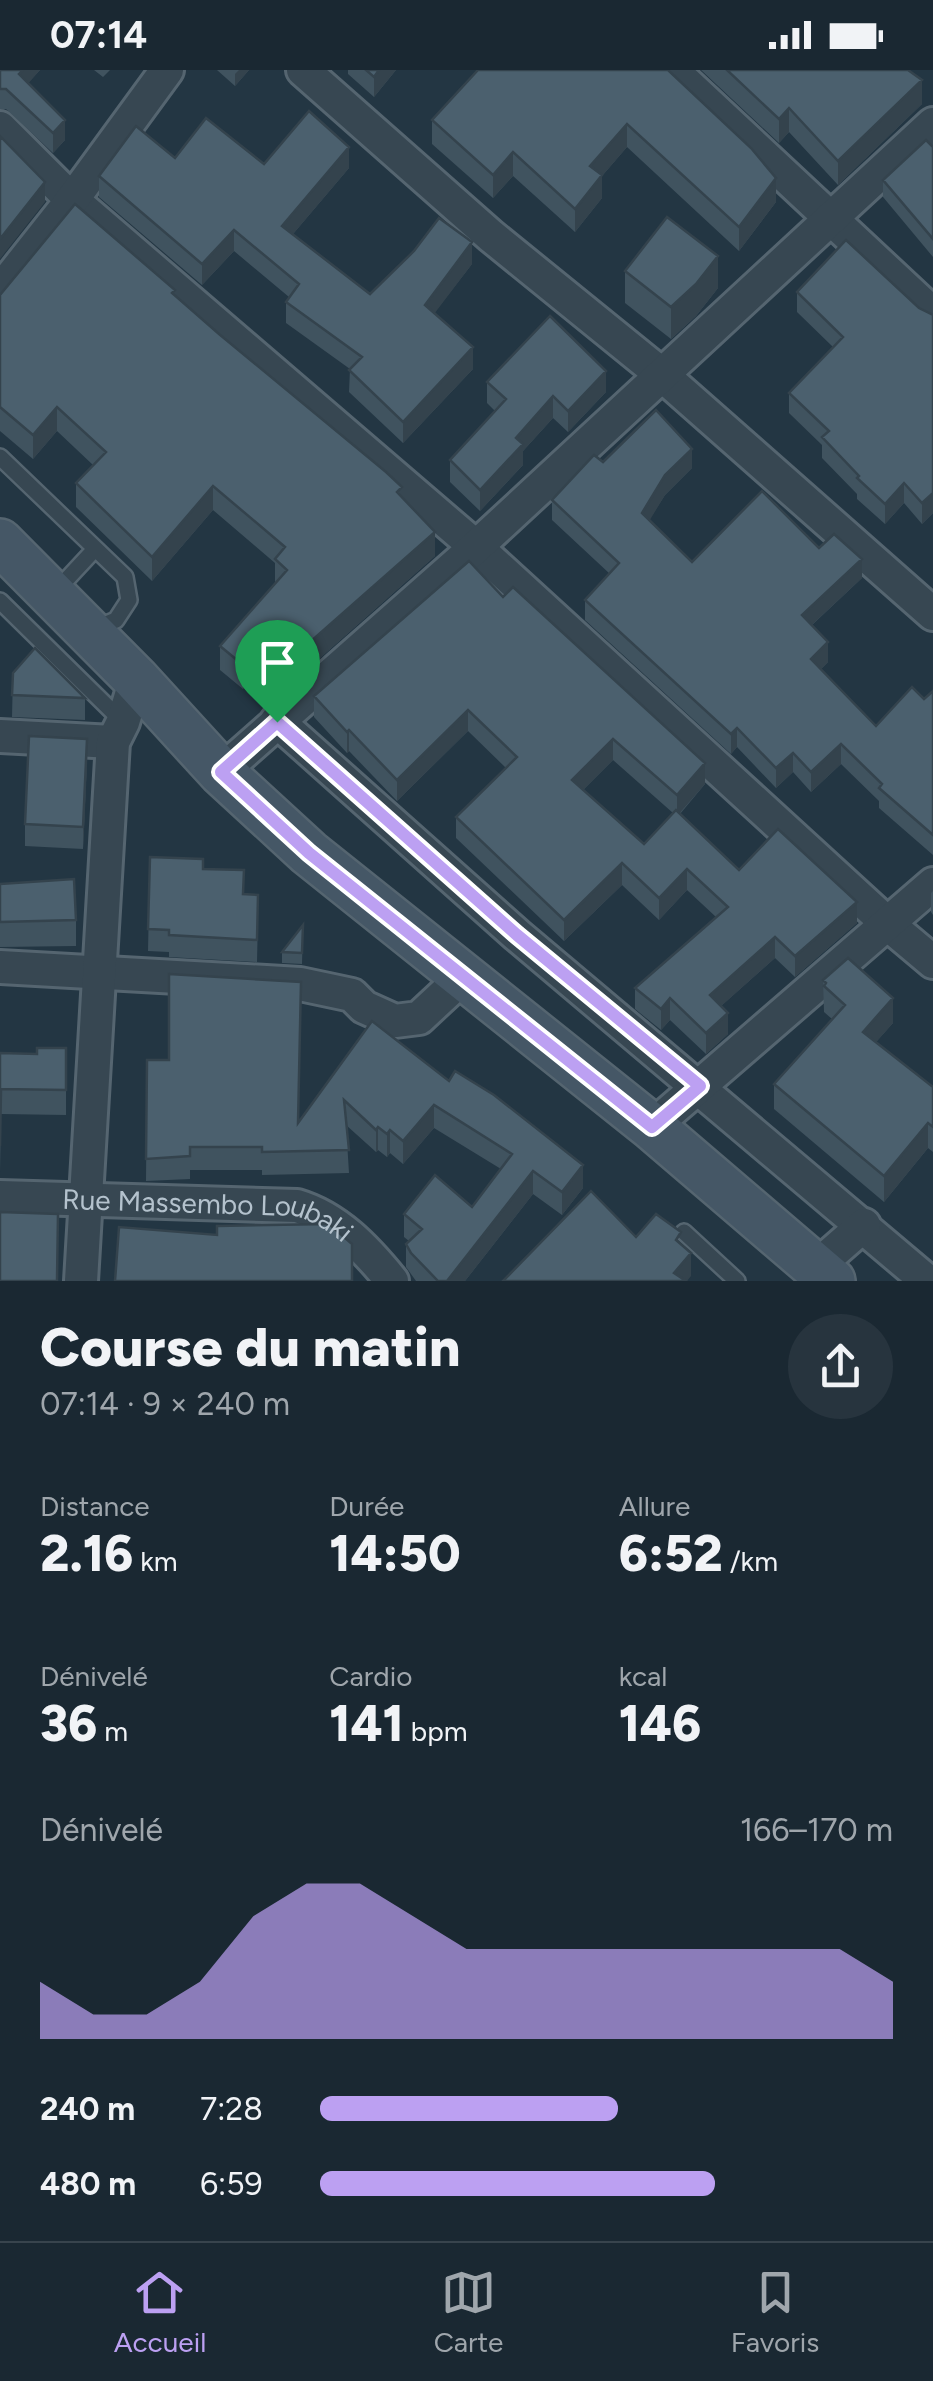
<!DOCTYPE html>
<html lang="fr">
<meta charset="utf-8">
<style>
:root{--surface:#1a2832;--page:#27343e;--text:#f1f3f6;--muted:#9fa6ac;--line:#38444d;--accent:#bca0f2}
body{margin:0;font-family:Figtree,sans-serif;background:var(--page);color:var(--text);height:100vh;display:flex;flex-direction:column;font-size:38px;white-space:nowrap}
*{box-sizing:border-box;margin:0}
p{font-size:32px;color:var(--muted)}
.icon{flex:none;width:55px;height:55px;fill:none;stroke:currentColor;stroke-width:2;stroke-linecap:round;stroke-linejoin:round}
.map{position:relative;height:1211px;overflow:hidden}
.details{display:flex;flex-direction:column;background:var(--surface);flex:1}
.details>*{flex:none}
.pin{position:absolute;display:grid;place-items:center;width:85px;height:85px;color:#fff;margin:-102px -42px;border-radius:50% 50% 50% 0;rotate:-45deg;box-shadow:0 0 10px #0007}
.pin .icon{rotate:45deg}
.round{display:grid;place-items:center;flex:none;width:105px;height:105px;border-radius:52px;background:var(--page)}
.overview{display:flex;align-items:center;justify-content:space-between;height:170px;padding:0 40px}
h1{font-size:55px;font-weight:800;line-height:75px}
.stats{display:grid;grid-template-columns:repeat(3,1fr);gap:15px;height:170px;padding:10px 40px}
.stats div{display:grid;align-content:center}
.stats b{font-size:50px;font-weight:800}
.stats small{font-size:28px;font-weight:400}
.stats p{font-size:28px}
.chart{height:280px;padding:20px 40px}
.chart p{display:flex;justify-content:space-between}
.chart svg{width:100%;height:180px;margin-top:10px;fill:var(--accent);opacity:.7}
ul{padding:0 40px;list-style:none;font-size:32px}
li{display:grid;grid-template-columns:160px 120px 1fr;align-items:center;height:75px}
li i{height:25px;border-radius:12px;background:var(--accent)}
.status{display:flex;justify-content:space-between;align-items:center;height:70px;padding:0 50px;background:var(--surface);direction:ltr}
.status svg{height:28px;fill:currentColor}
.tab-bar{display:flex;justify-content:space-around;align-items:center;height:140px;border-top:2px solid var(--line);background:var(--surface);font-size:28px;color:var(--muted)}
.tab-bar a{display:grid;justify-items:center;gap:5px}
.tab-bar .selected{color:var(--accent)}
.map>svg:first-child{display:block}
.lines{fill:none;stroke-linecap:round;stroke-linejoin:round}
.lane-casing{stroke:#556570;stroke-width:20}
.street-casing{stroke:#556570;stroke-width:38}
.secondary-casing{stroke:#556570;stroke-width:50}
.lane{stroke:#374752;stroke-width:15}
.street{stroke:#374752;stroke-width:32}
.secondary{stroke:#455766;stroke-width:45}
.wall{fill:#40535f;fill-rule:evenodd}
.shaded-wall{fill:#34434d}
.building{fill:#4b606e;stroke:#34434d;stroke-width:2.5}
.route-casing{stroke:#fff;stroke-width:20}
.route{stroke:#bca0f2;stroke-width:12}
.labels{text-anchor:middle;stroke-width:8;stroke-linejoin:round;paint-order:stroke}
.street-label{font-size:28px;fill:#b4c2cd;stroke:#1c2c38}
</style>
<div class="status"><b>07:14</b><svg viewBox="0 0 49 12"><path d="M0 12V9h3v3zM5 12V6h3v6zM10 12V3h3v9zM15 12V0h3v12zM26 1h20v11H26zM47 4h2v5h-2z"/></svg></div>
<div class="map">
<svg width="933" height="1211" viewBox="0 0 933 1211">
<rect width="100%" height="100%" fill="#233643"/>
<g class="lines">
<defs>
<path id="lane" d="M 0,387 L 125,507 L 129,530 L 116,550 L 92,560
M 55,522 L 95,479
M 0,531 L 122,651
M 684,1162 L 737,1211"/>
<g id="street">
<path d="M 303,0 L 491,166 L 661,304 L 933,544"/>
<path d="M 672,0 L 933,244"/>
<path d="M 0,58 L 72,130 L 476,477 L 889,855 L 933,892"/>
<path d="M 0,221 L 72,130 L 167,0"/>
<path d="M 277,651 L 517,865 L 927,1211"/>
<path d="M 0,666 L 113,672"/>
<path d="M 221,702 L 476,477 L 933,54"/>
<path d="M 0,897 L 300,914 L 352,925 L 364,937 L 395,951 L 419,948 L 462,908"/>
<path d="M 652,1057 L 933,814"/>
<path id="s1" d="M 0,1127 L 297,1136 C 337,1148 366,1179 392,1211"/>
<path d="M 816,1197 L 864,1155"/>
<path d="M 81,1211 L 113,672 L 123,652 L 136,609"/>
</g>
<path id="secondary" d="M 0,472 L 136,609 L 221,702 L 309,783 L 652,1057 L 832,1211"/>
</defs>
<use href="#lane" class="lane-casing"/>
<use href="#street" class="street-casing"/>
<use href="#secondary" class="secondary-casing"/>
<use href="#lane" class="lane"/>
<use href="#street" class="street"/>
<use href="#secondary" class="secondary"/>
</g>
<path class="wall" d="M 0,0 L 40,0 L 28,13 L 65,70 L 53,83 L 6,39 L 0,39 Z
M 94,0 L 110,0 L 103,7 Z
M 217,0 L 249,0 L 235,16 Z
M 348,0 L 396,0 L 374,27 L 348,4 Z
M 668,0 L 776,132 L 739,181 L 627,77 L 602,106 L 602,128 L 575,162 L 513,106 L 493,128 L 432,74 L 432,50 Z
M 701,0 L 908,0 L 922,34 L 838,115 L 789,62 L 779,73 Z
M 933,77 L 933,187 L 883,127 L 883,110 Z
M 175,88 L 264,94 L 349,98 L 293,164 L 370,224 L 472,194 L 434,243 L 473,299 L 403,373 L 349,322 L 350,299 L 286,253 L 286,232 L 289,227 L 234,181 L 202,215 L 99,127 L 99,106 Z
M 625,201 L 718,218 L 696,246 L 671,269 L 625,233 Z
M 797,222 L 919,238 L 933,245 L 933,443 L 922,454 L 904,433 L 885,454 L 857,429 L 857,424 L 822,388 L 822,375 L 789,343 L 789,323 L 833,277 L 797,242 Z
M 0,225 L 175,226 L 402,427 L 435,486 L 284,620 L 260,598 L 243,619 L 220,600 L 220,576 L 275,513 L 275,493 L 213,440 L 152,511 L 76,437 L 76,413 L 93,395 L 57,361 L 33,389 L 0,361 Z
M 487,312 L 606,322 L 568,362 L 553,348 L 523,381 L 523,395 L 480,441 L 450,412 L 450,390 L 495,341 L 487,333 Z
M 603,392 L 692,398 L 665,425 L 649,450 L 692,492 L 819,478 L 862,508 L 812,555 L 828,592 L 821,599 L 876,656 L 924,629 L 933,621 L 933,785 L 879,738 L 879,731 L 841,694 L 811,722 L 793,702 L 776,718 L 737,677 L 731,684 L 585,550 L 585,530 L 610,504 L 552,450 L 552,430 Z
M 503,527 L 705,714 L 680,744 L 739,800 L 857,853 L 795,907 L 775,888 L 721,936 L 728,964 L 706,984 L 670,950 L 661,960 L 635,939 L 635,918 L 716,847 L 687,820 L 659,850 L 622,815 L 564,871 L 456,768 L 456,747 L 506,698 L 468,661 L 397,731 L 349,681 L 347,683 L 314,647 L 314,626 ZM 613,690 L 673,743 L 644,774 L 583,720 Z
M 13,603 L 85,628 L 85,650 L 12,647 Z
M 87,691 L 83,779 L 25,776 L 25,754 Z
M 150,787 L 203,799 L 244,824 L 258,847 L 257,892 L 169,887 L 169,882 L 148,881 Z
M 0,814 L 76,850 L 76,876 L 0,877 Z
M 933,821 L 933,845 L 931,842 L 931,823 Z
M 303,855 L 302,894 L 282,893 L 282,882 Z
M 823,910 L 893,953 L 876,972 L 933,1017 L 933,1082 L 928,1078 L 884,1132 L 774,1039 L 774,1014 L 832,949 L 824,942 Z
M 372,951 L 583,1118 L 562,1145 L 533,1124 L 465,1211 L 416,1211 L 406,1197 L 406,1174 L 409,1171 L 404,1167 L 404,1144 L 472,1137 L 501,1099 L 434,1058 L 403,1094 L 390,1083 L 387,1087 L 378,1080 L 376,1082 L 346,1055 L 349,1103 L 262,1105 L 262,1100 L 190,1100 L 190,1109 L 146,1111 L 147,990 L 298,1053 Z
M 66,978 L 66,1045 L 1,1044 L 0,1102 L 0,983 L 37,984 Z"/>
<path class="shaded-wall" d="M 23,0 L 40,0 L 19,24 L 19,4 Z
M 239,0 L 249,0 L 235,16 L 235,4 Z
M 379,0 L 396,0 L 374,27 L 374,7 Z
M 922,10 L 922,34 L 838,115 L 838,91 Z
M 789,38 L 789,62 L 779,73 L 779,49 Z
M 65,50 L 65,70 L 53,83 L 53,63 Z
M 627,54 L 627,77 L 602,106 L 602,128 L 575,162 L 575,139 L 590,96 Z
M 349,77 L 349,98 L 282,177 L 282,156 Z
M 513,82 L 513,106 L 493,128 L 493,105 Z
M 776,108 L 776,132 L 739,181 L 739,157 Z
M 45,112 L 45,132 L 0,189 L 0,169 Z
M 234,160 L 234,181 L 202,215 L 202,194 Z
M 472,172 L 472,194 L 425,256 L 425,235 Z
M 718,186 L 718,218 L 696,246 L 671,269 L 671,237 Z
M 473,277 L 473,299 L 403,373 L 403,352 Z
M 606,301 L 606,322 L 568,362 L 568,341 Z
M 553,326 L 553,348 L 523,381 L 523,395 L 480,441 L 480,420 L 516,368 Z
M 57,337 L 57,361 L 33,389 L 33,365 Z
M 692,379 L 692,398 L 665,425 L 642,463 L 642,443 L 665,405 Z
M 904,413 L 904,433 L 885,454 L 885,434 Z
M 213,416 L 213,440 L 152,511 L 152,487 Z
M 933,423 L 933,443 L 922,454 L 922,433 Z
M 435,462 L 435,486 L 284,620 L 284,595 Z
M 862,489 L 862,508 L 802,564 L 802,545 Z
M 828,572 L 828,592 L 811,609 L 811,589 Z
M 260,573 L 260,598 L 243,619 L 243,595 Z
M 468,640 L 468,661 L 397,731 L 397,710 Z
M 737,658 L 737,677 L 731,684 L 731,664 Z
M 349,660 L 349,681 L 347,683 L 347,662 Z
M 87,669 L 87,691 L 83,779 L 83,757 Z
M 613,669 L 613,690 L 572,731 L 572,710 Z
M 841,674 L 841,694 L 811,722 L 811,702 Z
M 793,683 L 793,702 L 776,718 L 776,698 Z
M 705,693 L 705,714 L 677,746 L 677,725 Z
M 622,793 L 622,815 L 564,871 L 564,850 Z
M 687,799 L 687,820 L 659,850 L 659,828 Z
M 857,832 L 857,853 L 795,907 L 795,886 Z
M 775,867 L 775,888 L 710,946 L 710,925 Z
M 670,928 L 670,950 L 661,960 L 661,939 Z
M 893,928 L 893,953 L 863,987 L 863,962 Z
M 728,943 L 728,964 L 706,984 L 706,963 Z
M 434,1035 L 434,1058 L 403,1094 L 403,1071 Z
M 928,1053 L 928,1078 L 884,1132 L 884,1106 Z
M 378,1057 L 378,1080 L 376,1082 L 376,1060 Z
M 390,1060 L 390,1083 L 387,1087 L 387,1064 Z
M 583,1095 L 583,1118 L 562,1145 L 562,1122 Z
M 533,1101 L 533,1124 L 465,1211 L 447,1211 Z
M 691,1183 L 691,1206 L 687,1211 L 674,1203 Z"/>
<path class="building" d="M 0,0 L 23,0 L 19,4 L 65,50 L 53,63 L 6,19 L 0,19 Z
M 366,0 L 379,0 L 374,7 Z
M 478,0 L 668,0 L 751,78 L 776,108 L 739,157 L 627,54 L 590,96 L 602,105 L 575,139 L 513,82 L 493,105 L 432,50 Z
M 727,0 L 908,0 L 922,10 L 838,91 L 789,38 L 779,49 Z
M 309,41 L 349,77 L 282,156 L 370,224 L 414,181 L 439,148 L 472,172 L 425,235 L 473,277 L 403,352 L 349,300 L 362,287 L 286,232 L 299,214 L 234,160 L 202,194 L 99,106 L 136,56 L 175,88 L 206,48 L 264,94 Z
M 0,66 L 45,112 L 0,169 Z
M 926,70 L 933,77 L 933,169 L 883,110 Z
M 75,134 L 175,220 L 172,223 L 219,264 L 386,402 L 402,417 L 397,422 L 435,462 L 284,595 L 260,573 L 243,595 L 220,576 L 287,500 L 275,489 L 285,477 L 213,416 L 152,487 L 76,413 L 106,382 L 57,337 L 33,365 L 0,337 L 0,225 Z
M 667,147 L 718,186 L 696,214 L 671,237 L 625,201 Z
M 846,170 L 919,238 L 933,245 L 933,423 L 922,433 L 904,413 L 885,434 L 857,408 L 859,406 L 822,367 L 829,361 L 789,323 L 843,267 L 797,222 Z
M 550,246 L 606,301 L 568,341 L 553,326 L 516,368 L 523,374 L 480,420 L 450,390 L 506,329 L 487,312 Z
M 656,340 L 692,379 L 665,405 L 642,443 L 692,492 L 762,421 L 819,478 L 834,464 L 862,489 L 802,545 L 828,572 L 811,589 L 876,656 L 912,617 L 924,629 L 933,621 L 933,765 L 879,718 L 882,714 L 841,674 L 811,702 L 793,683 L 776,698 L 737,658 L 731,664 L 585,530 L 619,493 L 552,430 L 594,385 L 603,392 Z
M 469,491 L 503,527 L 513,517 L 705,693 L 677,725 L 613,669 L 572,710 L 644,774 L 676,740 L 739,800 L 778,759 L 857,832 L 795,886 L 775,867 L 710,925 L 728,943 L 706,963 L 670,928 L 661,939 L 635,918 L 728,837 L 687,799 L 659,828 L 622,793 L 564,850 L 456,747 L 517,687 L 468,640 L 397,710 L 349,660 L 347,662 L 314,626 Z
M 35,578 L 85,628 L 12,625 L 13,603 Z
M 29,666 L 87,669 L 83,757 L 25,754 Z
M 150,787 L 203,789 L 203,799 L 244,800 L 243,824 L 258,825 L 257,870 L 169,865 L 169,860 L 148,859 Z
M 74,809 L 76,850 L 0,852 L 0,814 Z
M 303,855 L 302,883 L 282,882 Z
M 848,888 L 893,928 L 863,962 L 933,1017 L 933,1057 L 928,1053 L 884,1106 L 774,1014 L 845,935 L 824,916 L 826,913 L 823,910 Z
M 169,904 L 301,912 L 298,1053 L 372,951 L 449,1011 L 455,1001 L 494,1025 L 583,1095 L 562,1122 L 533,1101 L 447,1211 L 438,1211 L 411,1183 L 406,1174 L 422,1159 L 404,1144 L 435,1105 L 472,1137 L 512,1084 L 434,1035 L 403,1071 L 390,1060 L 387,1064 L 378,1057 L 376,1060 L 344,1030 L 349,1080 L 262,1082 L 262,1077 L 190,1077 L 190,1086 L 146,1089 L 147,990 L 169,990 Z
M 37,978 L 66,978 L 66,1020 L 1,1019 L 0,1076 L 0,983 L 37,984 Z
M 591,1121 L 636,1167 L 656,1144 L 681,1162 L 676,1170 L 691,1183 L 674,1203 L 686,1211 L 503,1211 Z
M 0,1142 L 58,1144 L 57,1211 L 0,1211 Z
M 329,1154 L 352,1174 L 352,1211 L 115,1211 L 119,1157 L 217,1165 L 217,1156 Z"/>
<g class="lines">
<defs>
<path id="route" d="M 277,652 L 517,865 L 700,1016 L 652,1057 L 309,783 L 221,702 Z"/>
</defs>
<use href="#route" class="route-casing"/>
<use href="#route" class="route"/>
</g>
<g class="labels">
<g class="street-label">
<text dy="10" stroke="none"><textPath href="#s1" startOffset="210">Rue Massembo Loubaki</textPath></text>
</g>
</g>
</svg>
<div class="pin" style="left:277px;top:652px;background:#1e9e55"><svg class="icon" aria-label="arrive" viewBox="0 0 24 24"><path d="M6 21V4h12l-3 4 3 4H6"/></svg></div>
</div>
<section class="details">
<div class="overview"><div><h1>Course du matin</h1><p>07:14 · 9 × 240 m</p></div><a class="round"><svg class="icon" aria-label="share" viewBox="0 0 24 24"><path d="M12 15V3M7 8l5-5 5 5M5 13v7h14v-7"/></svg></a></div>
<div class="stats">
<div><p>Distance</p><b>2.16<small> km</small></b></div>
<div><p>Durée</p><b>14:50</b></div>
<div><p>Allure</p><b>6:52<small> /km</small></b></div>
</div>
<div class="stats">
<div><p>Dénivelé</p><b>36<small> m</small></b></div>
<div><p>Cardio</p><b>141<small> bpm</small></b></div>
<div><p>kcal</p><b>146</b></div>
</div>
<div class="chart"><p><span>Dénivelé</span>166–170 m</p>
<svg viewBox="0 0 160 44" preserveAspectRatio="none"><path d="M0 44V30L10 38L20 38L30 30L40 14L50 6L60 6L70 14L80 22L90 22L100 22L110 22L120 22L130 22L140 22L150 22L160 30V44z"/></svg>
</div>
<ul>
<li><b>240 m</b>7:28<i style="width:52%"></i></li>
<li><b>480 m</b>6:59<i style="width:69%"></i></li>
</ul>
</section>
<nav class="tab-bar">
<a class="selected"><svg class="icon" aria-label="home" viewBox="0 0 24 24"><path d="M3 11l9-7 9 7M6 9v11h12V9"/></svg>Accueil</a>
<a><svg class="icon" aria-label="map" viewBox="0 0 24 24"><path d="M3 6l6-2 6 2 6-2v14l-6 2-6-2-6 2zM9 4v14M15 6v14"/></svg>Carte</a>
<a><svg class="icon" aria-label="saved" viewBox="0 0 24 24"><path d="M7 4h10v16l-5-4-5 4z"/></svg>Favoris</a>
</nav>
